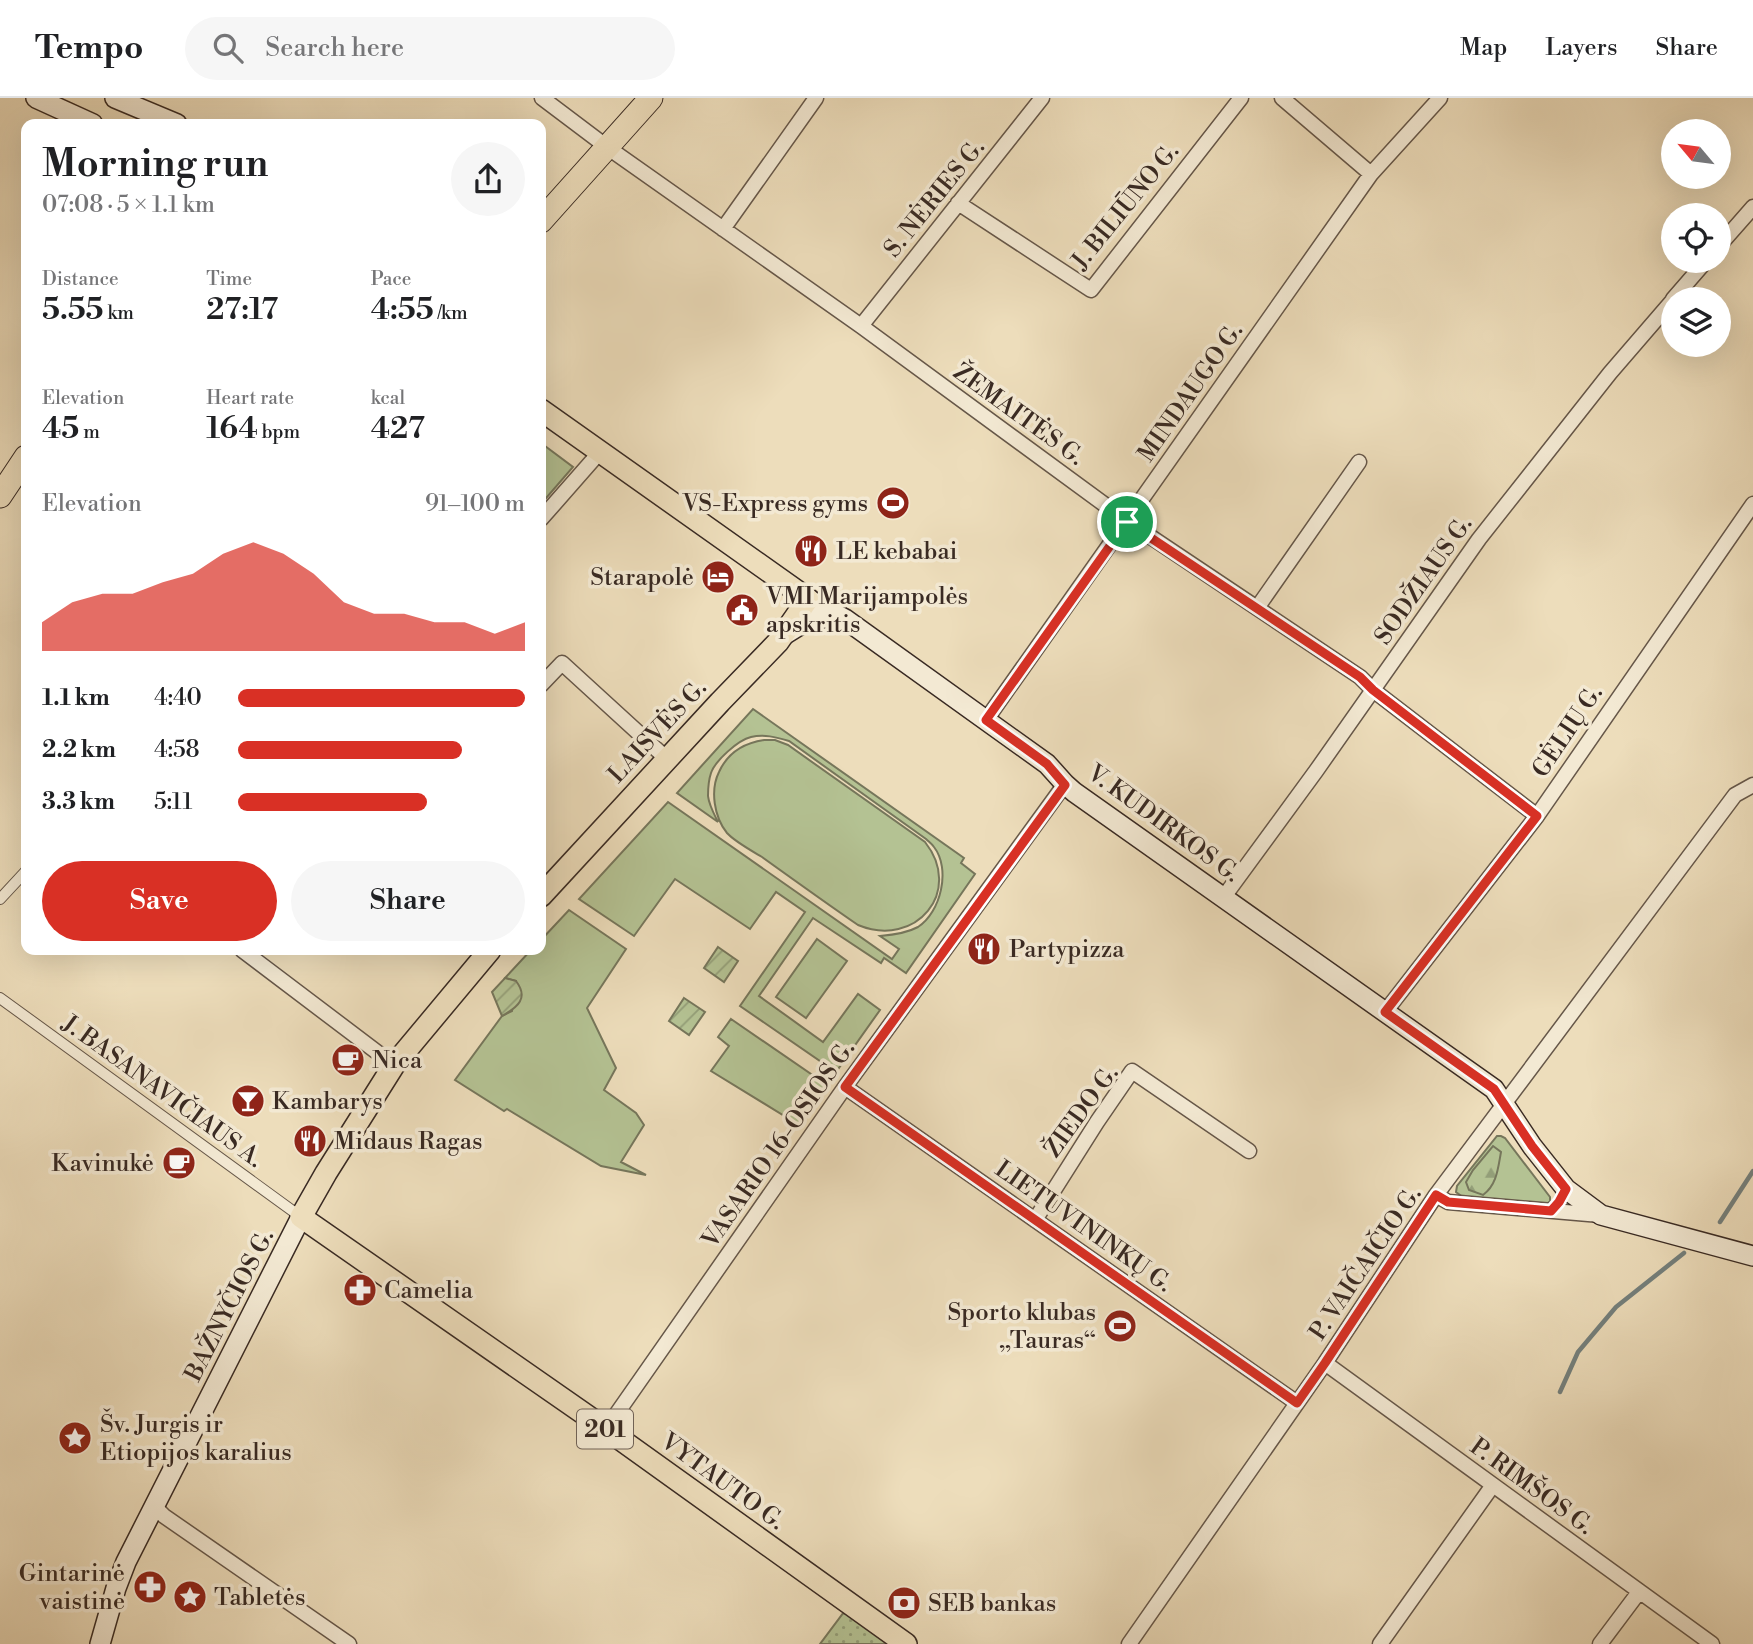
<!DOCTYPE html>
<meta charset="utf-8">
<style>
:root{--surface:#fff;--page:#f6f6f6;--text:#202124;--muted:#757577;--line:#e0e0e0;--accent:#d93025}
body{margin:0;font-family:"Libre Bodoni",serif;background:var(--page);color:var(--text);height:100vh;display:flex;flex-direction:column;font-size:26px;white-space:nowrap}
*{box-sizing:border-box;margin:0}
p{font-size:23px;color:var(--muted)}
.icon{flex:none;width:38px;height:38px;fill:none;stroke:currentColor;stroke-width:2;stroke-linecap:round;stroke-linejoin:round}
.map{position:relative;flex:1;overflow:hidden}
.details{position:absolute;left:21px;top:21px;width:525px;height:836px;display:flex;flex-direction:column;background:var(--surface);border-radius:14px;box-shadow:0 7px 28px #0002}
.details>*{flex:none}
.needle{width:46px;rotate:299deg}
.controls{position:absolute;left:1661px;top:21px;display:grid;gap:14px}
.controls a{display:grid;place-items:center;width:70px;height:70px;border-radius:50%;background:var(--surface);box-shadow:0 7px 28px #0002;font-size:35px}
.pin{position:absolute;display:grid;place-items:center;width:60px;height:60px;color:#fff;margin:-30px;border:4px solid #fff;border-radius:50%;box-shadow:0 2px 7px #0007}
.round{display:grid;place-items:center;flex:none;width:74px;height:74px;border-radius:37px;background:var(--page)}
.head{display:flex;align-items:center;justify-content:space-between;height:119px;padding:0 21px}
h1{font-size:38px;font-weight:600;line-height:52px}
.figures{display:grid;grid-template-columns:repeat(3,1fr);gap:10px;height:119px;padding:7px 21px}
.figures div{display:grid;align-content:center}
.figures b{font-size:30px;font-weight:600}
.figures small{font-size:19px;font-weight:400}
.figures p{font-size:19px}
.chart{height:196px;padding:14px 21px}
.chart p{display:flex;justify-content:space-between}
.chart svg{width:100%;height:126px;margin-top:7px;fill:var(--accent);opacity:.7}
.primary-button{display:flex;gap:14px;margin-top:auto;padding:14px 21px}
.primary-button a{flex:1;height:80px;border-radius:42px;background:var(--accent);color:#fff;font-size:28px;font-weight:600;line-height:80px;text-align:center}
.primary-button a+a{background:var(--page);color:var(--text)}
ul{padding:0 21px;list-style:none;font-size:23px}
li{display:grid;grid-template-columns:112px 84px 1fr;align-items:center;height:52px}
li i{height:18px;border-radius:9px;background:var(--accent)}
header{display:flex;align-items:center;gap:42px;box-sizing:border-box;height:98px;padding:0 35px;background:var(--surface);border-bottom:2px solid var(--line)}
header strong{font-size:33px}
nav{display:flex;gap:38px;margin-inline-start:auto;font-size:24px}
.search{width:490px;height:63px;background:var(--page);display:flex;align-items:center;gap:18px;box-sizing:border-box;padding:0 24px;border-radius:38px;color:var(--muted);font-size:26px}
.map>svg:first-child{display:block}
.grass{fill:#b4c293;stroke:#76765b;stroke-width:2}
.forest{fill:url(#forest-firs);stroke:#76765b;stroke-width:2}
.park{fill:url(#park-dots);stroke:#76765b;stroke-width:2}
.garden{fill:url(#garden-furrows);stroke:#76765b;stroke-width:2}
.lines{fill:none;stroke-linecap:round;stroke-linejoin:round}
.stream{stroke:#74807d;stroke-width:4.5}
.pedestrian-casing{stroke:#665749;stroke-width:12}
.minor-casing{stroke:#665749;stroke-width:17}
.secondary-casing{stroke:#392a23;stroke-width:22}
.primary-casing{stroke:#392a23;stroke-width:24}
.trunk-casing{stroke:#392a23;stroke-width:25}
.pedestrian{stroke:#f3e9d3;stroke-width:10}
.minor{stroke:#f3e9d3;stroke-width:14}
.secondary{stroke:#f3e9d3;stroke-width:19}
.primary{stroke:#edddbb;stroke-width:21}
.trunk{stroke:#edddbb;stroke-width:23}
.route-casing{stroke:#fff;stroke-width:14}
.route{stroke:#d93025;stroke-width:9}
.labels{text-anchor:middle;stroke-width:7;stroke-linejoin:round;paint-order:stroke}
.shield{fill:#f3e9d3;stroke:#716358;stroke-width:2}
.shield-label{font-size:23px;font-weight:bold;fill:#392a23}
.street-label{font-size:24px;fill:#392a23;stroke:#f3e9d3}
.poi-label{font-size:24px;fill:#392a23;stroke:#f3e9d3;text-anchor:start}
</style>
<header>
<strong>Tempo</strong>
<div class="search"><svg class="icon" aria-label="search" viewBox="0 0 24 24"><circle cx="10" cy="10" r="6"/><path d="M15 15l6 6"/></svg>Search here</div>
<nav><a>Map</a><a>Layers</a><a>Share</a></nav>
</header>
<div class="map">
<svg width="1753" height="1546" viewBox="0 0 1753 1546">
<defs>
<pattern id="forest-firs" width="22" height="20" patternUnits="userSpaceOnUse" patternTransform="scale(1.75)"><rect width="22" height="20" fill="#b4c293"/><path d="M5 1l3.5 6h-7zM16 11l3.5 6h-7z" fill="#939e78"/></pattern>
<pattern id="park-dots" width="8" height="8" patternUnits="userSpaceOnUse" patternTransform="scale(1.75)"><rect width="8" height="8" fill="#b4c293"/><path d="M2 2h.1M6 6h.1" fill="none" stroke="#939e78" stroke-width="1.8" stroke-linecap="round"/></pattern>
<pattern id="garden-furrows" width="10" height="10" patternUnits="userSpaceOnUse" patternTransform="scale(1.75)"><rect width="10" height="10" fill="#b4c293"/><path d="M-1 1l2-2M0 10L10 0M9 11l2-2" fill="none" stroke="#939e78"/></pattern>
</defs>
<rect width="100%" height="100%" fill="#edddbb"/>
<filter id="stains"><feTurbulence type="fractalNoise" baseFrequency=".00286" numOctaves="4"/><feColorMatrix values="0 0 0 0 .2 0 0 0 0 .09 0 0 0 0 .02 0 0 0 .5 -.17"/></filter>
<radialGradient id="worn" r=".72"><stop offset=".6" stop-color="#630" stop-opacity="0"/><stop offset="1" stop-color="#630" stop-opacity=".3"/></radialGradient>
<path class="grass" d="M 541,345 L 573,369 L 541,406 Z
M 753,611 L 964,760 L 961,765 L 975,776 L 906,875 L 884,860 L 881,865 L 813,820 L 759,898 L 823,944 L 858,896 L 880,912 L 836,974 L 740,908 L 805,814 L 776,794 L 750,831 L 675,781 L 634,838 L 579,801 L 668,704 L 892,861 L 899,851 L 880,838 C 892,837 907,835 918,829 C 941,814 951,771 934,749 C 932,746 929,744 926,741 L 789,643 C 776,639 764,636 751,639 C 738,642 715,663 711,675 C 709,681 708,692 708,698 C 709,707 714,716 718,724 L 677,695 Z
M 764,642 L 775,642 L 788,647 L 925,744 C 964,793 916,851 858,827 C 826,805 794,782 762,759 C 752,753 734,743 727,735 C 714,719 710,692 719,674 C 728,654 744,645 764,642 Z
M 569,812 L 626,851 L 587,910 L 616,970 L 604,992 L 636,1015 L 644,1027 L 621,1064 L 646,1077 L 601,1068 L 507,1011 L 504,1013 L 455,982 L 502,918 L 512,913 L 516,883 L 505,880 L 531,852 L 541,852 L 541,842 Z
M 817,841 L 847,863 L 806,920 L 776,899 Z
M 731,921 L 827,987 L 799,1027 L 711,973 L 729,948 L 718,939 Z
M 1497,1038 L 1501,1038 L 1505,1040 L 1550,1099 L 1550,1103 L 1546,1107 L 1464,1100 L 1456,1094 L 1457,1088 Z"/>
<path class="forest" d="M 1493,1048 L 1501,1054 C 1498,1070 1497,1087 1483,1097 L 1469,1092 L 1466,1084 L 1473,1072 Z"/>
<path class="park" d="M 850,1506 L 906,1546 L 820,1546 Z"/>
<path class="garden" d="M 718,849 L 738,863 L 724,884 L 704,870 Z
M 505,880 L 516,883 C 529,900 518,909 502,918 L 492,894 Z
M 684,900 L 705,914 L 689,937 L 669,923 Z"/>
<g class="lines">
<path class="stream" d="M 1720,1124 L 1753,1073
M 1560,1294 L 1578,1254 L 1616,1209 L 1684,1155"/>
<defs>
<path id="pedestrian" d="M 0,801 L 26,773
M 0,900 L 301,1119"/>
<path id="minor" d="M 542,0 L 607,49 L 861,228 L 1127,423 L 1360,579 L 1373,592 L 1537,718
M 1282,0 L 1371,76
M 958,105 L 1091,192 L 1241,0
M 723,131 L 816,0
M 1718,149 L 1753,109
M 1673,201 L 1706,163
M 861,228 L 1042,0
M 541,421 L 599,355
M 1257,510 L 1359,364
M 541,587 L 562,565 L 667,661
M 986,622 L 1371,76 L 1440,0
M 1223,800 L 1316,673 L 1479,441 L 1610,275 L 1673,202
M 242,852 L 394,967
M 1385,914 L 1537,718 L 1753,406
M 845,989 L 1297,1305
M 1436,1097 L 1448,1104 L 1600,1117
M 1035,1122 L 1097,1024 L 1132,973 L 1249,1053
M 1325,1265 L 1712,1546
M 606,1331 L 845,989 L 1065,686
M 154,1408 L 164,1418 L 349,1546
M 1129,1546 L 1325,1265 L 1436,1097 L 1735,697 L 1753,687
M 1380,1546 L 1493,1387
M 1600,1546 L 1639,1494"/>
<path id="secondary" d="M 36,0 L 93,26
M 115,0 L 177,26
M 808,501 L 845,521 L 1047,666 L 1065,686 L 1074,694 L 1494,991 L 1532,1048 L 1566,1091 L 1601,1117 L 1753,1158
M 784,537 L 805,524 L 837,517
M 100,1546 L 116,1490 L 126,1464 L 301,1119"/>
<path id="primary" d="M 541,312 L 808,501 L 778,544 L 720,604 L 541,798
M 490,852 L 394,967 L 326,1075 L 301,1119 L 606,1331 L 906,1546"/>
<path id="trunk" d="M 541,123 L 651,0
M 0,398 L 26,359"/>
</defs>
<use href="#pedestrian" class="pedestrian-casing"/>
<use href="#minor" class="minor-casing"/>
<use href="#secondary" class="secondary-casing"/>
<use href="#primary" class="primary-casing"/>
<use href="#trunk" class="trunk-casing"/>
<use href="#pedestrian" class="pedestrian"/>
<use href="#minor" class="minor"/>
<use href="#secondary" class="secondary"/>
<use href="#primary" class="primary"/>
<use href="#trunk" class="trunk"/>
</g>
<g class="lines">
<defs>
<path id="route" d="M 1127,424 L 1360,579 L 1373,592 L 1537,718 L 1385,914 L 1494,991 L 1532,1048 L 1566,1091 L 1559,1104 L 1551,1113 L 1448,1104 L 1436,1097 L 1325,1265 L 1297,1305 L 845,989 L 1065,687 L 1047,666 L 986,622 Z"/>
</defs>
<use href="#route" class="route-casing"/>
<use href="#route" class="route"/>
</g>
<defs>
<symbol id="stadium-disc" viewBox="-11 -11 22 22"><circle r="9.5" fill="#8f2418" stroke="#f3e9d3"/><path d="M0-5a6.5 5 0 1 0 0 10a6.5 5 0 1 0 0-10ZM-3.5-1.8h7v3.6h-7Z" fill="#fff"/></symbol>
<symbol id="restaurant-disc" viewBox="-11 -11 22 22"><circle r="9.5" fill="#8f2418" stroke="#f3e9d3"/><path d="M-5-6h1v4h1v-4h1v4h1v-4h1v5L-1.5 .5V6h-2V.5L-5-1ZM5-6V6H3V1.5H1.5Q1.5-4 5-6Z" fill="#fff"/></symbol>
<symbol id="hotel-disc" viewBox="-11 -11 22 22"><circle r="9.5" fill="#8f2418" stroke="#f3e9d3"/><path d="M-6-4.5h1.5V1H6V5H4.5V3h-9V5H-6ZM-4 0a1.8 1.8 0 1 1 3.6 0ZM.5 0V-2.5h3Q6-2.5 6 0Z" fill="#fff"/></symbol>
<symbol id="civic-disc" viewBox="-11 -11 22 22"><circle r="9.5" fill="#8f2418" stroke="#f3e9d3"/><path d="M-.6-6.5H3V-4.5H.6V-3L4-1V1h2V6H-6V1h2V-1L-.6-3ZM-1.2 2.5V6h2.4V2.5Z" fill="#fff"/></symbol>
<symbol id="cafe-disc" viewBox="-11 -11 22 22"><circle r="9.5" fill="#8f2418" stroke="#f3e9d3"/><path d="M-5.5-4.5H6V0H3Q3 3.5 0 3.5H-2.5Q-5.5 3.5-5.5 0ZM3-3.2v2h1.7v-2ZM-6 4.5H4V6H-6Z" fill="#fff"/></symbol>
<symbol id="bar-disc" viewBox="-11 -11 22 22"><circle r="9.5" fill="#8f2418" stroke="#f3e9d3"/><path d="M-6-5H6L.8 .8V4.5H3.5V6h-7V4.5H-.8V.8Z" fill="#fff"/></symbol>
<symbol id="pharmacy-disc" viewBox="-11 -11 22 22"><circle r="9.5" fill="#8f2418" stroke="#f3e9d3"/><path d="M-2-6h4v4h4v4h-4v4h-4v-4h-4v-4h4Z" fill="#fff"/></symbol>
<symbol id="sight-disc" viewBox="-11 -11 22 22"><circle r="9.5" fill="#8f2418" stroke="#f3e9d3"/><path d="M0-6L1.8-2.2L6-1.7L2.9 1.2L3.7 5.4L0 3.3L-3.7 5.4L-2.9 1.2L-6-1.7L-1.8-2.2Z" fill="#fff"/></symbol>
<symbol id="bank-disc" viewBox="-11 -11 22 22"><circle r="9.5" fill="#8f2418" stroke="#f3e9d3"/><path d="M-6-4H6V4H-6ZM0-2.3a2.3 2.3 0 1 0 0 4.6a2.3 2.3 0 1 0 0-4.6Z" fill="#fff"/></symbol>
</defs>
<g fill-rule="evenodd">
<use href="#stadium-disc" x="874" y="386" width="38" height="38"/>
<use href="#restaurant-disc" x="792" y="434" width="38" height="38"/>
<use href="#hotel-disc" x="699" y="460" width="38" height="38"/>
<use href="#civic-disc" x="723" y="493" width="38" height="38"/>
<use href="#restaurant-disc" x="965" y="832" width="38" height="38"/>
<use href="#cafe-disc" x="329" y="943" width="38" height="38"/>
<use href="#bar-disc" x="229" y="984" width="38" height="38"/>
<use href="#restaurant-disc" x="291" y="1024" width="38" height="38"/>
<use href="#cafe-disc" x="160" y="1046" width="38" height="38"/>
<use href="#pharmacy-disc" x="341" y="1173" width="38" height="38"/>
<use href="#stadium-disc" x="1101" y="1209" width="38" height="38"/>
<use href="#sight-disc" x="56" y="1321" width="38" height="38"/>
<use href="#pharmacy-disc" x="131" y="1470" width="38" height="38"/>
<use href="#sight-disc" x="171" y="1480" width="38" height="38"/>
<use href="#bank-disc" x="885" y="1486" width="38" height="38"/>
</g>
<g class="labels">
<rect class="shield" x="577" y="1311.5" width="56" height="39" rx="5"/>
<g class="shield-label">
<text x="605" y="1339">201</text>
</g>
<g class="street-label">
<text transform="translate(934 100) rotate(-51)" y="8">S. NĖRIES G.</text>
<text transform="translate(1125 108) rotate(-51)" y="8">J. BILIŪNO G.</text>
<text transform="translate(1190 294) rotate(-55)" y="8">MINDAUGO G.</text>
<text transform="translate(1019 316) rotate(36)" y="8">ŽEMAITĖS G.</text>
<text transform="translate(1423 482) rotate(-55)" y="8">SODŽIAUS G.</text>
<text transform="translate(657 633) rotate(-47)" y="8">LAISVĖS G.</text>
<text transform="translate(1567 633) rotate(-56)" y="8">GĖLIŲ G.</text>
<text transform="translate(1164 725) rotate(36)" y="8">V. KUDIRKOS G.</text>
<text transform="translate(163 993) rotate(36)" y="8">J. BASANAVIČIAUS A.</text>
<text transform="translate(1081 1013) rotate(-54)" y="8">ŽIEDO G.</text>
<text transform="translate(778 1046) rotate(-55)" y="8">VASARIO 16-OSIOS G.</text>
<text transform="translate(1084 1128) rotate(35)" y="8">LIETUVININKŲ G.</text>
<text transform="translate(1365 1165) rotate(-56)" y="8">P. VAIČAIČIO G.</text>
<text transform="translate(229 1207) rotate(-63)" y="8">BAŽNYČIOS G.</text>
<text transform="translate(723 1383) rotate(36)" y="8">VYTAUTO G.</text>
<text transform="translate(1532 1388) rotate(36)" y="8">P. RIMŠOS G.</text>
</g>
<g class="poi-label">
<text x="868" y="413" text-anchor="end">VS-Express gyms</text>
<text x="836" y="461">LE kebabai</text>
<text x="694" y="487" text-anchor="end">Starapolė</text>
<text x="766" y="506">VMI Marijampolės<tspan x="766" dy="28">apskritis</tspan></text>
<text x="1009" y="859">Partypizza</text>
<text x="372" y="970">Nica</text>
<text x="272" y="1011">Kambarys</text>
<text x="334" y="1051">Midaus Ragas</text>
<text x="154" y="1073" text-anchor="end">Kavinukė</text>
<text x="384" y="1200">Camelia</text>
<text x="1096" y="1222" text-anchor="end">Sporto klubas<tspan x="1096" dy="28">„Tauras“</tspan></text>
<text x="100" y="1334">Šv. Jurgis ir<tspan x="100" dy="28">Etiopijos karalius</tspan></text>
<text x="125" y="1483" text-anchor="end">Gintarinė<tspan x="125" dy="28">vaistinė</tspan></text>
<text x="214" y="1507">Tabletės</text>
<text x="928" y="1513">SEB bankas</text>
</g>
</g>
<rect width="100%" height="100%" filter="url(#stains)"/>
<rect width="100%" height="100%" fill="url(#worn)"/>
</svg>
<div class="controls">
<a><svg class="needle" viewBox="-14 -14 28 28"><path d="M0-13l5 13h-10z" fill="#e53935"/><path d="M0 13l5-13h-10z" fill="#757577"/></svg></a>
<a><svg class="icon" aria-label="locate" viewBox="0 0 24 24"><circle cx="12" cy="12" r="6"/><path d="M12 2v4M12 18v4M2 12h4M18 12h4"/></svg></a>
<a><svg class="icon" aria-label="layers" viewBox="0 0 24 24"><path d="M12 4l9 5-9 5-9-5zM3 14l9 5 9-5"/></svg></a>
</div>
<div class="pin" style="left:1127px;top:424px;background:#1e9e55"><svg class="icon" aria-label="arrive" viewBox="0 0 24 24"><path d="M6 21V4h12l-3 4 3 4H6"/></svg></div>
<section class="details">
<div class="head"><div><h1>Morning run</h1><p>07:08 · 5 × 1.1 km</p></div><a class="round"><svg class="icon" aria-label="share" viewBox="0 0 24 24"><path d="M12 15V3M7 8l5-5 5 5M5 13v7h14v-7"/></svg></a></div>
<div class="figures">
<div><p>Distance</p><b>5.55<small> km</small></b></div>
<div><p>Time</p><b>27:17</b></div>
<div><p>Pace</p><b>4:55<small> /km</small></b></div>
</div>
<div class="figures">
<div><p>Elevation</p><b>45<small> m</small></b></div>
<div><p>Heart rate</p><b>164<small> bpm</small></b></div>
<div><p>kcal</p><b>427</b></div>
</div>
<div class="chart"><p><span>Elevation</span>91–100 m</p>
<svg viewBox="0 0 160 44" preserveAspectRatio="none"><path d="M0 44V34L10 27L20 24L30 24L40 20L50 17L60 10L70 6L80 10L90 17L100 27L110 31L120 31L130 34L140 34L150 38L160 34V44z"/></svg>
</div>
<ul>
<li><b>1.1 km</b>4:40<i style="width:100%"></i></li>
<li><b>2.2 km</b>4:58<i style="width:78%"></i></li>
<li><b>3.3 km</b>5:11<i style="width:66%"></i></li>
</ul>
<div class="primary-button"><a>Save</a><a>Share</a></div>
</section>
</div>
